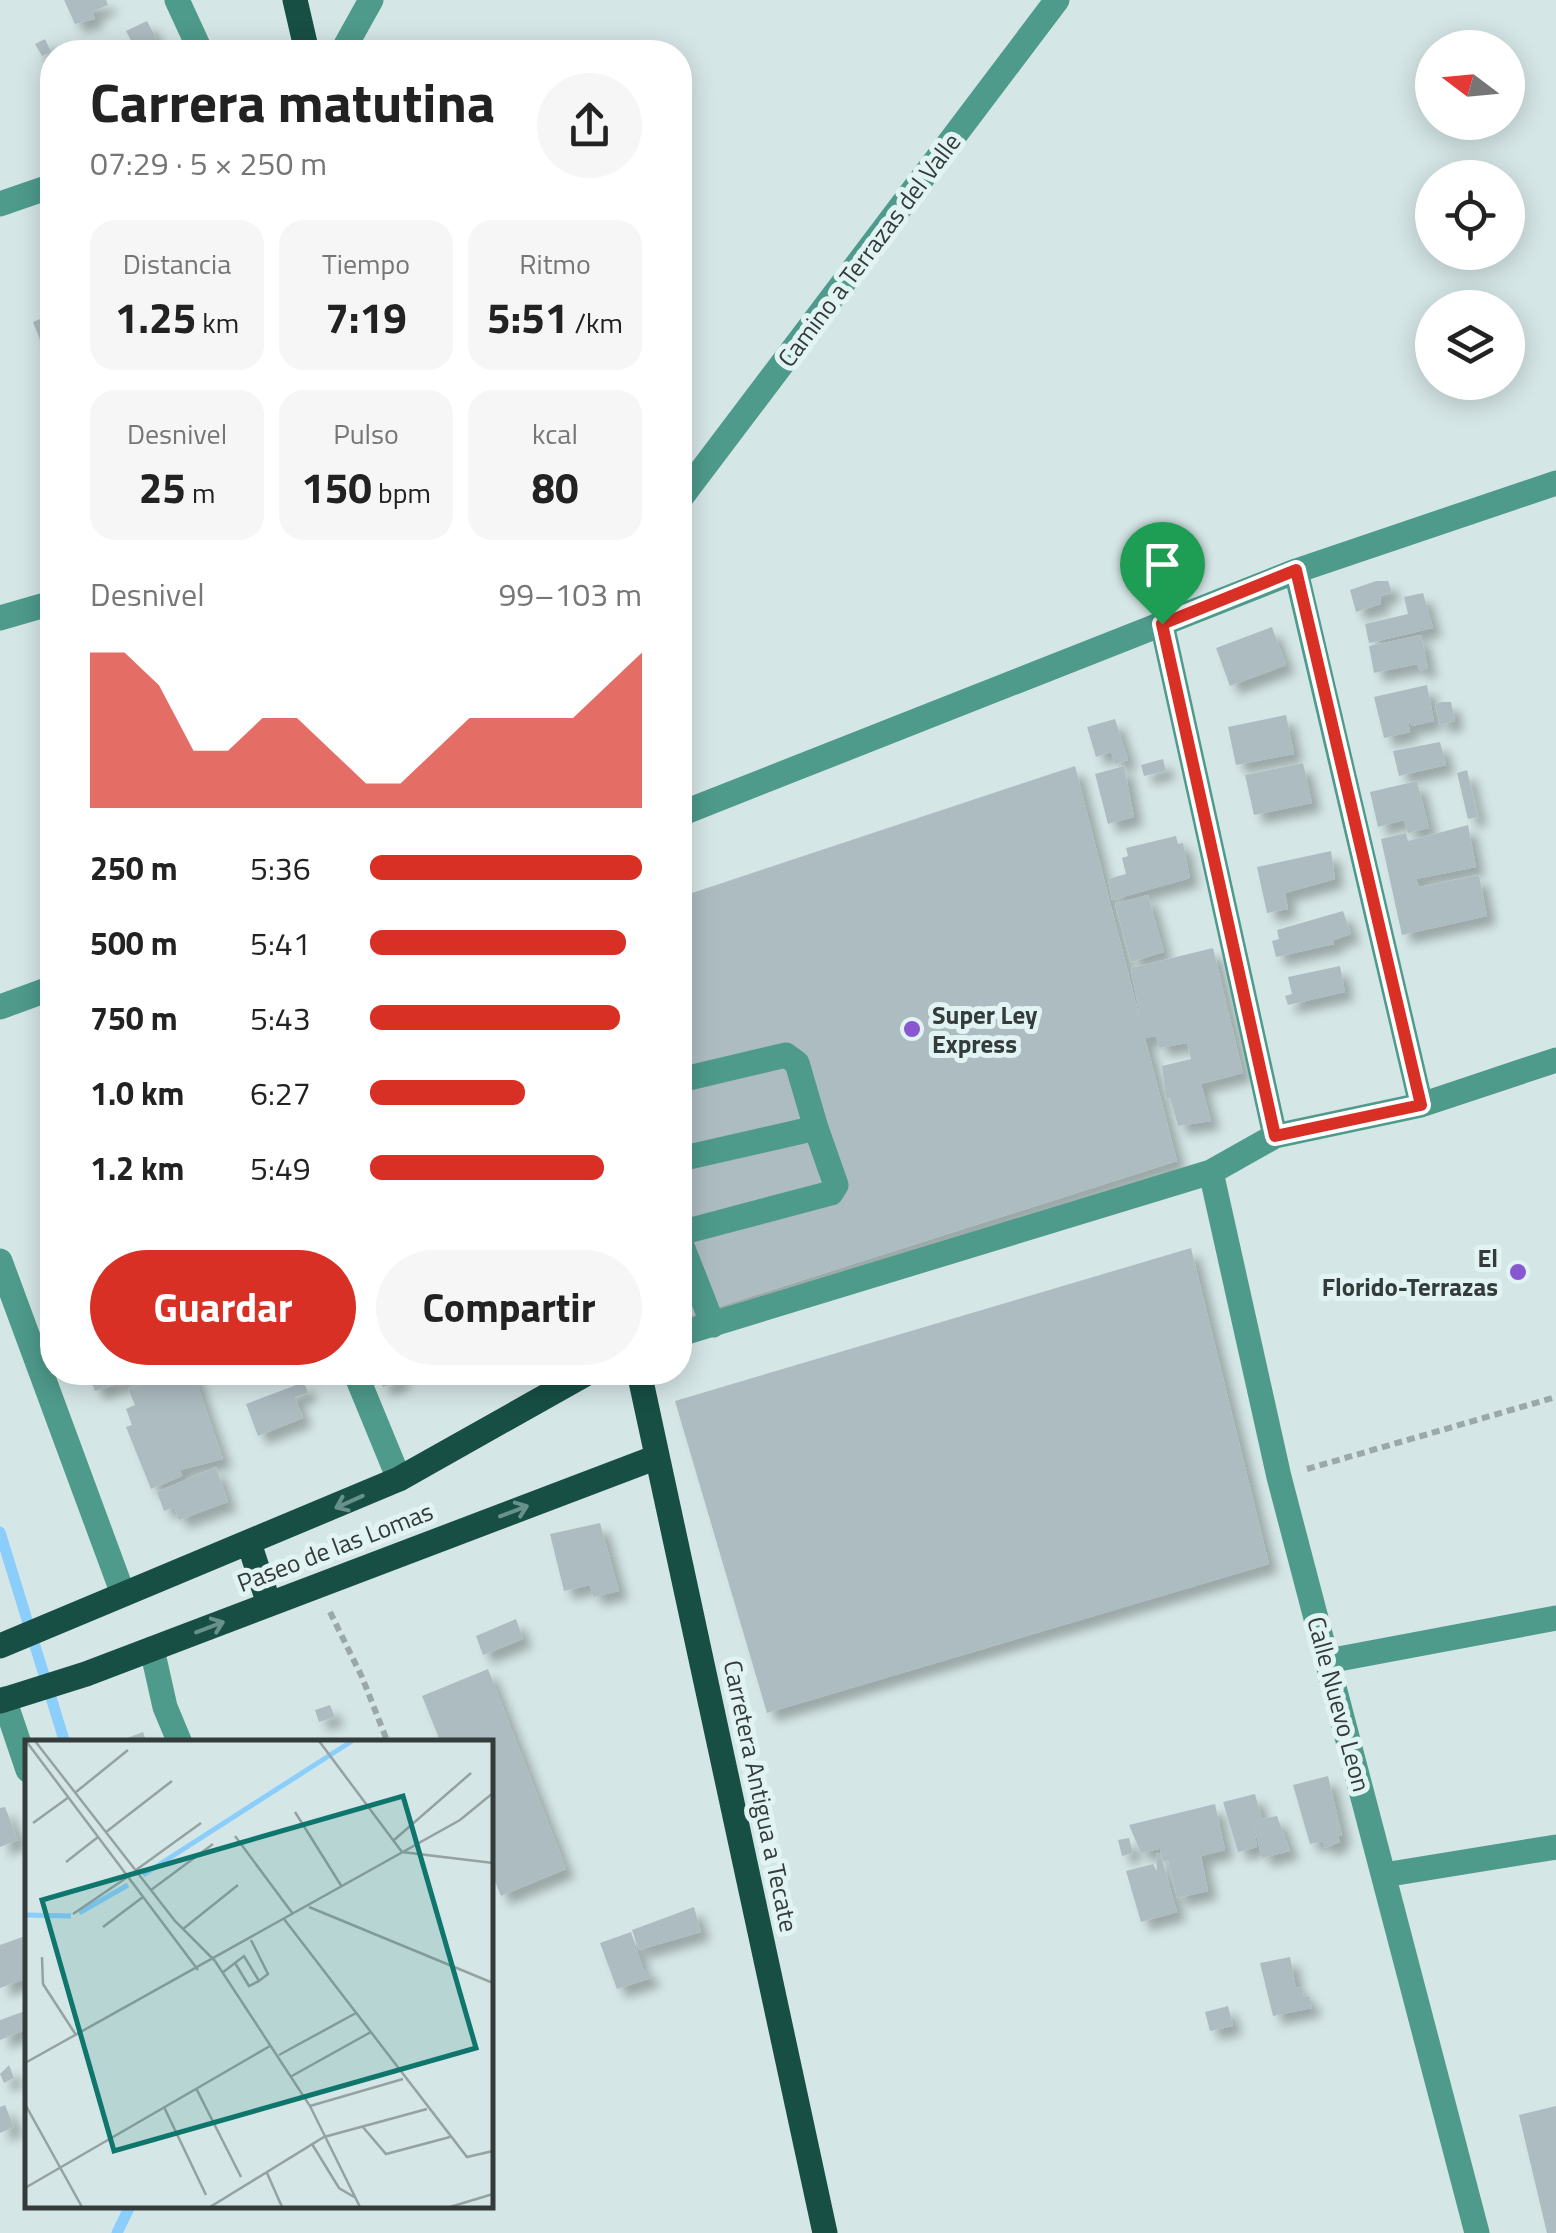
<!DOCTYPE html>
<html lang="es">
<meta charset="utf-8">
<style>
:root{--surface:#fff;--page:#f6f6f6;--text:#222;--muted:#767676;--accent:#d93025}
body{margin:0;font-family:"Titillium Web",sans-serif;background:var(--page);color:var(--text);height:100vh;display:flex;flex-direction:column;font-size:38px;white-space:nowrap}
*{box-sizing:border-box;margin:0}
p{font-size:32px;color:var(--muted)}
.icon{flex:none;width:55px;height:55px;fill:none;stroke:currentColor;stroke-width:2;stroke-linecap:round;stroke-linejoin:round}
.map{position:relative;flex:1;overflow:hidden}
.side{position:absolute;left:40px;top:40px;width:652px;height:1345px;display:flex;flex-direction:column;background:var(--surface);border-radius:40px;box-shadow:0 5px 25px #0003}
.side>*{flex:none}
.needle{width:65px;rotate:286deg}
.controls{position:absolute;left:1415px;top:30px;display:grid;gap:20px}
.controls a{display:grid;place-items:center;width:110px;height:110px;border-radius:50%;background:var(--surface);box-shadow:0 5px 25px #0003;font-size:50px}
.pin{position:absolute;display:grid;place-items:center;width:85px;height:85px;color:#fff;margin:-102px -42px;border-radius:50% 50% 50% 0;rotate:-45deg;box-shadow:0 0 10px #0007}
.pin .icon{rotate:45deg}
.round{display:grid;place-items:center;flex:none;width:105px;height:105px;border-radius:52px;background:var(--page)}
.head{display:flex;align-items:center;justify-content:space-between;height:170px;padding:0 50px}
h1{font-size:55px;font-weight:700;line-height:75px}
.metrics{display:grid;grid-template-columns:repeat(3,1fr);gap:15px;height:170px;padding:10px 50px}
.metrics div{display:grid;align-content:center;border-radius:25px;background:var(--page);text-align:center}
.metrics b{font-size:42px;font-weight:700}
.metrics small{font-size:28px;font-weight:400}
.metrics p{font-size:28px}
.chart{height:280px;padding:20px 50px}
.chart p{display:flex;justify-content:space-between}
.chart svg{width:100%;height:180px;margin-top:10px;fill:var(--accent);opacity:.7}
.cta{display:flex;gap:20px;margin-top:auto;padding:20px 50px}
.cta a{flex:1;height:115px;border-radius:60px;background:var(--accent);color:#fff;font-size:40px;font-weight:700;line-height:115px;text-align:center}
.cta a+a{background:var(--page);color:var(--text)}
ul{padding:0 50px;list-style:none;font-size:32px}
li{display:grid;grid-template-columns:160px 120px 1fr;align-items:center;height:75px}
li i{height:25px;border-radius:12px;background:var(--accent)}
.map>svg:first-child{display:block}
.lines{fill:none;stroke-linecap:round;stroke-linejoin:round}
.stream{stroke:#8bcefc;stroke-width:11}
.building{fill:#adbcc1;filter:url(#shadow)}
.path{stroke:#9aa8a8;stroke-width:6;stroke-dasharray:8 5;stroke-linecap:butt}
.minor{stroke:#4e9a8b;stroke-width:25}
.major{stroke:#174f45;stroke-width:25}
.oneway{stroke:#68918b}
.route-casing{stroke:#fff;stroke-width:20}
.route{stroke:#d93025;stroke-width:12}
.poi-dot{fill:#8957d0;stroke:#e2f3f3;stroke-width:4}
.labels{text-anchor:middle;stroke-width:10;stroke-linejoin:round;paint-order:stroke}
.street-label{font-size:25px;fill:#343b3b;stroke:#e2f3f3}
.poi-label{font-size:25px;font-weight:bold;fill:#343b3b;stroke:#e2f3f3;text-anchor:start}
.inset-river{fill:none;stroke:#8bcefc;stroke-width:5}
.inset-road{fill:none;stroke:#95a2a2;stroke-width:2.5}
.view{fill:#0f766e;fill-opacity:0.15;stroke:#0f766e;stroke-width:5}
.inset-edge{fill:none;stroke:#343b3b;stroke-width:5}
</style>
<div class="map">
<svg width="1556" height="2233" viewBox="0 0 1556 2233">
<defs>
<filter id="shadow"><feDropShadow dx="9" dy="9" stdDeviation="5" flood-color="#0004"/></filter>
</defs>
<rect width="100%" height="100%" fill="#d5e6e6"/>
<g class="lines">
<path class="stream" d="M 0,1532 L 65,1743
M 117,2233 L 130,2206"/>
</g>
<path class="building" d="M 64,0 L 106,0 L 108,5 L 92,12 L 95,19 L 75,24 Z
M 147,21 L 159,44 L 137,52 L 126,31 Z
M 45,39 L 51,52 L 42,56 L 35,44 Z
M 52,314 L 52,343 L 43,347 L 33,322 Z
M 1376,581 L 1388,581 L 1392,593 L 1380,596 L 1381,604 L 1356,612 L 1350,590 Z
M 1423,593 L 1433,628 L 1369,643 L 1365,624 L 1408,614 L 1404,597 Z
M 1272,627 L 1286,665 L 1230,686 L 1216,648 Z
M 1421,635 L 1428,668 L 1420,671 L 1417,664 L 1374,673 L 1369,646 Z
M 1427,685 L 1434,721 L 1412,726 L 1408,720 L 1410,732 L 1384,738 L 1374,697 Z
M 1442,702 L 1451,702 L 1455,721 L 1440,725 L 1435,704 Z
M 1286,715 L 1294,754 L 1236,765 L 1228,727 Z
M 1115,719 L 1128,760 L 1115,764 L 1111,752 L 1096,757 L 1087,727 Z
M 1440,742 L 1446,765 L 1399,776 L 1393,751 Z
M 1163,759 L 1166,771 L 1144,776 L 1141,765 Z
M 1303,763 L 1312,803 L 1254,815 L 1245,775 Z
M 1075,766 L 1141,1023 L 1131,968 L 1213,948 L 1243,1073 L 1201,1084 L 1211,1121 L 1178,1126 L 1170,1098 L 1166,1099 L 1162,1066 L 1191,1059 L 1187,1043 L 1159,1048 L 1156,1036 L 1145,1038 L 1177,1161 L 680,1319 L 680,897 Z
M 1124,766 L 1134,817 L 1108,824 L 1095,774 Z
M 1467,770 L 1478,817 L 1468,819 L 1457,773 Z
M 1417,781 L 1429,828 L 1408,833 L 1404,820 L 1378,827 L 1370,792 Z
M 1468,825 L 1476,867 L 1416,879 L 1419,887 L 1479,875 L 1487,916 L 1402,935 L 1381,839 L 1406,833 L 1408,841 Z
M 1176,836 L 1178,844 L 1183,843 L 1190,878 L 1112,900 L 1108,879 L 1126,874 L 1122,858 L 1128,856 L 1126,848 Z
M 1331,851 L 1335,879 L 1285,893 L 1288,909 L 1267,913 L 1257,867 Z
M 1148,895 L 1164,952 L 1131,962 L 1115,904 Z
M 1343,911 L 1351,934 L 1334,940 L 1334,944 L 1276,957 L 1272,941 L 1279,939 L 1277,930 Z
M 1340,966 L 1345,992 L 1288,1005 L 1285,996 L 1292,994 L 1288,977 Z
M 1191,1248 L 1269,1564 L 767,1713 L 675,1401 Z
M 88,1372 L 193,1372 L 223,1459 L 180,1470 L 182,1476 L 151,1489 L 126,1427 L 132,1425 L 126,1409 L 135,1405 L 128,1389 L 148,1382 L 145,1375 L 95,1391 Z
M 387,1372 L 399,1372 L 402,1380 L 383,1387 L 378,1378 Z
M 304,1382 L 308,1393 L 295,1397 L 303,1418 L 258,1436 L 246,1404 Z
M 216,1467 L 228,1502 L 179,1520 L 174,1507 L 164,1511 L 157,1492 Z
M 600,1523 L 619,1591 L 593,1597 L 590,1585 L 564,1591 L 550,1534 Z
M 516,1619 L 523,1639 L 483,1655 L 476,1636 Z
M 488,1669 L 566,1869 L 501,1896 L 490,1869 L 490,1743 L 441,1743 L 422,1696 Z
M 330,1705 L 335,1717 L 319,1722 L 315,1710 Z
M 143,1732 L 147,1743 L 114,1743 Z
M 1328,1776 L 1342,1835 L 1338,1836 L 1340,1842 L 1325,1848 L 1323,1841 L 1310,1844 L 1293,1785 Z
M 1255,1794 L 1262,1819 L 1277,1816 L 1290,1851 L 1262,1858 L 1253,1822 L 1257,1847 L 1238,1852 L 1223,1802 Z
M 1215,1804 L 1225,1850 L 1201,1856 L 1208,1891 L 1177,1898 L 1168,1860 L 1163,1862 L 1159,1844 L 1159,1849 L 1141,1853 L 1129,1825 Z
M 5,1807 L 18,1840 L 0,1847 L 0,1808 Z
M 1129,1838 L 1133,1853 L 1122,1856 L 1118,1840 Z
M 1160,1853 L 1177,1912 L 1141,1922 L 1126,1871 L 1153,1864 L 1157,1871 L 1156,1854 Z
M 694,1907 L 701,1932 L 639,1950 L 632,1930 Z
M 631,1932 L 644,1971 L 648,1969 L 651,1978 L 617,1989 L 600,1943 Z
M 28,1935 L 28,1978 L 0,1988 L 0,1945 Z
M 1290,1957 L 1296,1988 L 1302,1987 L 1304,1997 L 1309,1996 L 1312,2008 L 1273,2016 L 1260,1963 Z
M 1228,2006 L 1233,2026 L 1210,2031 L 1205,2012 Z
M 28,2010 L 28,2029 L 0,2040 L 0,2020 Z
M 9,2065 L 14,2078 L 4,2083 L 0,2074 Z
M 5,2105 L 14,2127 L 0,2133 L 0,2107 Z
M 1556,2106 L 1556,2233 L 1547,2233 L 1519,2115 Z"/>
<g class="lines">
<path class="path" d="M 1307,1469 L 1556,1397
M 330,1612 L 362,1677 L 388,1743"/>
<path class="minor" d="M 177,0 L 201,52
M 342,52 L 371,0
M 0,204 L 52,186
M 680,499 L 1057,0
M 1296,571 L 1421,1105
M 0,618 L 52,603
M 1162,624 L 1275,1136
M 680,814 L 1296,571 L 1556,483
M 0,1007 L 52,988
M 680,1080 L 786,1055 L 797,1063 L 816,1128 L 680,1159
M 1211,1172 L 1279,1477 L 1477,2233
M 680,1233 L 831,1193 L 836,1185 L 816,1128
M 680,1241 L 713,1325
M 0,1261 L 123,1594
M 680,1334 L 1211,1172 L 1275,1136 L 1421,1105 L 1556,1060
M 355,1372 L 399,1479
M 152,1649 L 165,1707 L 180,1743
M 1328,1661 L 1556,1618
M 4,1699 L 28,1770
M 1384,1875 L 1556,1847"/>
<path class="major" d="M 295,0 L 307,52
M 639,1372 L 825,2233
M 249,1543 L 269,1604
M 0,1646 L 399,1479 L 589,1372
M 0,1701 L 86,1674 L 657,1457"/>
</g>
<defs><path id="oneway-shaft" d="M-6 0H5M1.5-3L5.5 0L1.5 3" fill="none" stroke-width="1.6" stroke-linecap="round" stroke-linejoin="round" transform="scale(2.5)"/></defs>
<g class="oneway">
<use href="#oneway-shaft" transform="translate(349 1502) rotate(156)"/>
<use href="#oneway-shaft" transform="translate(514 1511) rotate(-21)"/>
<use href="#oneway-shaft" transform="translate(210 1627) rotate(-21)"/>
</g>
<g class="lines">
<defs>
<path id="route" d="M 1296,570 L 1421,1105 L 1275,1136 L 1162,624 Z"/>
</defs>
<use href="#route" class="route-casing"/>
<use href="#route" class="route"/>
</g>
<g class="poi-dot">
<circle cx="912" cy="1029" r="10"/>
<circle cx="1518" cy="1272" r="10"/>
</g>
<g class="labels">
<g class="street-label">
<text transform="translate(869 250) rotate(-53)" y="9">Camino a Terrazas del Valle</text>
<text transform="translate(335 1547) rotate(-21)" y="9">Paseo de las Lomas</text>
<text transform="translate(1339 1704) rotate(75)" y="9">Calle Nuevo Leon</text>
<text transform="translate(761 1796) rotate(78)" y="9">Carretera Antigua a Tecate</text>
</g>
<g class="poi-label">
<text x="932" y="1024">Super Ley<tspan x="932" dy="29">Express</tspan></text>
<text x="1498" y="1267" text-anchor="end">El<tspan x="1498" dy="29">Florido-Terrazas</tspan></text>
</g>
</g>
<g transform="translate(25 1740)">
<rect width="468" height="468" fill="#d5e6e6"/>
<path class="inset-river" d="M 118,135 L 327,1M 54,173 L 103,145M 0,175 L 46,176"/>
<path class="inset-road" d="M 1,1 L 173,230M 10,1 L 150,181 L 190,221M 294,1 L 377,112 L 468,123M 51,52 L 103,10M 270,72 L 317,147M 8,83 L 44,57M 81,92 L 147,41M 210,96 L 268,174M 369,100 L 446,33M 41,122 L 73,97M 111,130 L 176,83M 126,150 L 188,104M 284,167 L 468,243M 48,174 L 104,136M 259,179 L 442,417 L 468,411M 78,187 L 118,157M 158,189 L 213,145M 17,217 L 18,244 L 51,295M 190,221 L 285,366 L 335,467M 210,223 L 224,246 L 234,241M 197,233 L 219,216 L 234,241 L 243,234 L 226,200M 254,315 L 331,273M 0,323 L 435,80 L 468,53M 265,337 L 346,292M 171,348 L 216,437M 0,364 L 57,467M 285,366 L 378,339M 139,367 L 181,455M 337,386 L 361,414 L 425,397M 287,404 L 314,448 L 329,457M 242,433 L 257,467M 0,448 L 245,306M 185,467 L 299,397 L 402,369M 425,467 L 468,454"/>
<path class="view" d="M 378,56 L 451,308 L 89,411 L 17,160 Z"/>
<rect width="468" height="468" class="inset-edge"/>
</g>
</svg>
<div class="controls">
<a><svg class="needle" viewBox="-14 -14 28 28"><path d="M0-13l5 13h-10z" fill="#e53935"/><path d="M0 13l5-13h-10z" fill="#767676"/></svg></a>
<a><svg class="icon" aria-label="locate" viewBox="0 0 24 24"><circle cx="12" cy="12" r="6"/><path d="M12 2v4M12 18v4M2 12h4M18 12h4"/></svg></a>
<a><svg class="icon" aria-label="layers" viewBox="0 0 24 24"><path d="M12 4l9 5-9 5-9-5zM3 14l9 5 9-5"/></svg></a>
</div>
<div class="pin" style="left:1162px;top:624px;background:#1e9e55"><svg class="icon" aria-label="arrive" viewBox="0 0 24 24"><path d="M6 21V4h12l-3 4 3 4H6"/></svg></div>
<section class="side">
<div class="head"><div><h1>Carrera matutina</h1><p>07:29 · 5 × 250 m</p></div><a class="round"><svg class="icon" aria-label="share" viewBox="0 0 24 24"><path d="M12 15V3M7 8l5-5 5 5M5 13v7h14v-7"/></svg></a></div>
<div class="metrics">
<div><p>Distancia</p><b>1.25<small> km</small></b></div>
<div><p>Tiempo</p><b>7:19</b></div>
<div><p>Ritmo</p><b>5:51<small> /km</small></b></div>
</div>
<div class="metrics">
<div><p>Desnivel</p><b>25<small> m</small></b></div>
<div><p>Pulso</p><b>150<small> bpm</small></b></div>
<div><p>kcal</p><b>80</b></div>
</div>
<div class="chart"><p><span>Desnivel</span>99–103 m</p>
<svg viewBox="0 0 160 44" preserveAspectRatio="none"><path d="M0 44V6L10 6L20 14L30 30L40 30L50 22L60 22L70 30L80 38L90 38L100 30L110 22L120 22L130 22L140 22L150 14L160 6V44z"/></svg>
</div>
<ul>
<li><b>250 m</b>5:36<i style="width:100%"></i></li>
<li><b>500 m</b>5:41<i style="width:94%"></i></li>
<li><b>750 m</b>5:43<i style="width:92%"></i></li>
<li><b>1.0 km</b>6:27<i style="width:57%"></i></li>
<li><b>1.2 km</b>5:49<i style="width:86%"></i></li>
</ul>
<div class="cta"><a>Guardar</a><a>Compartir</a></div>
</section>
</div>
